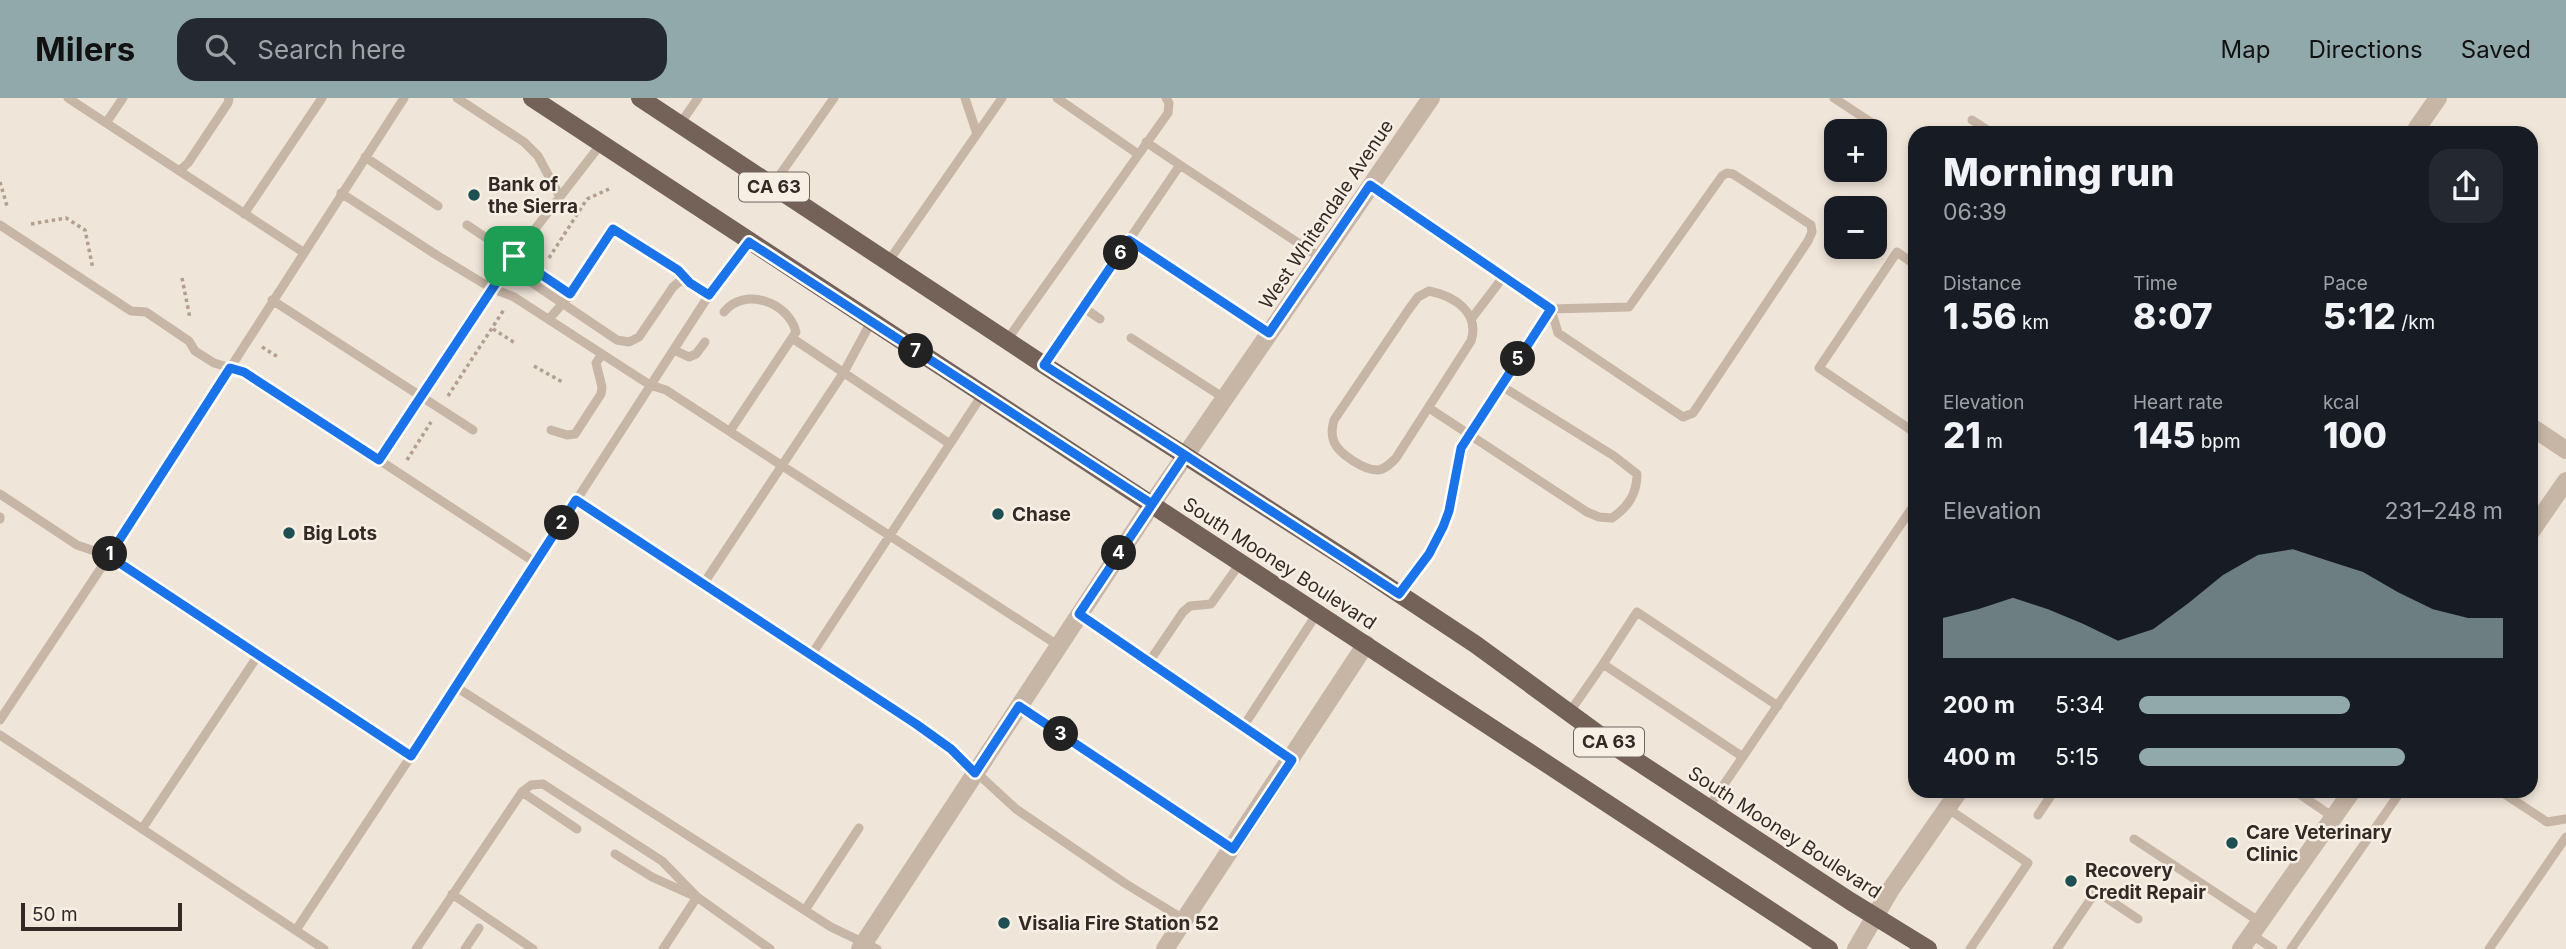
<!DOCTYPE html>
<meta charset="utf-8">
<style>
:root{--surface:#171b24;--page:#242831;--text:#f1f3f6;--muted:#9ea1a6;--accent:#92a9ac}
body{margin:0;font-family:Inter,sans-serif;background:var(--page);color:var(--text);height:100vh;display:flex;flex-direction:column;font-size:26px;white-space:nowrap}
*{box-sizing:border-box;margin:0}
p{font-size:23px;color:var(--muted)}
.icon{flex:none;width:38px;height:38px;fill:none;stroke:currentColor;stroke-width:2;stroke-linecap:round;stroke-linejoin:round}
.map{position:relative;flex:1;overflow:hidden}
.side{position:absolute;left:1908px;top:28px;width:630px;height:672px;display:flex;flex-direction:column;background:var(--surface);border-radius:21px;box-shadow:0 4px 10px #0003}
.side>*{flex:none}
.tools{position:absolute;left:1824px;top:21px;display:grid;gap:14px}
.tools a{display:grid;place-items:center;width:63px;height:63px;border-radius:14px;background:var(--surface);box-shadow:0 4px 10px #0003;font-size:35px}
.scale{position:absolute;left:21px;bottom:18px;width:161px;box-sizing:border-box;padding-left:7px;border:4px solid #332a26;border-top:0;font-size:19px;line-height:24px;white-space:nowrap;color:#332a26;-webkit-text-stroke:5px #f8efe4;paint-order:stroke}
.pin{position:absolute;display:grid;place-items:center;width:60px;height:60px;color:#fff;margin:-30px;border-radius:14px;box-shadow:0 4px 10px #0006}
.km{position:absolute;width:35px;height:35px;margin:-18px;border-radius:50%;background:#222;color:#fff;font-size:19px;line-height:35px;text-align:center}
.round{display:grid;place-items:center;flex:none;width:74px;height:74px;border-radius:21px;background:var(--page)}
.overview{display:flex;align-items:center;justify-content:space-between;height:119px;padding:0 35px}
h1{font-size:38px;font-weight:800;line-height:52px}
.figures{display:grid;grid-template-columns:repeat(3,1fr);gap:10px;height:119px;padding:7px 35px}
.figures div{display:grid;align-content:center}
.figures b{font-size:35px;font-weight:800}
.figures small{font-size:19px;font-weight:400}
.figures p{font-size:19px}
.chart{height:196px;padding:14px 35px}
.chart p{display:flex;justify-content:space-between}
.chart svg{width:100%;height:126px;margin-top:7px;fill:var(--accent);opacity:.7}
ul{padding:0 35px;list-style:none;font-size:23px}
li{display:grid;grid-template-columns:112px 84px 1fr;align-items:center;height:52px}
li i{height:18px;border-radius:9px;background:var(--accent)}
header{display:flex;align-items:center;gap:42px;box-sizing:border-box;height:98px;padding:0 35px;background:var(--accent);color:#111}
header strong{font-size:33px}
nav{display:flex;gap:38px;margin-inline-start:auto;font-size:24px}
.search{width:490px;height:63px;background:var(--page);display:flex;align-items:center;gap:18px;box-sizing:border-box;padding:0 24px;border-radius:21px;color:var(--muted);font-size:26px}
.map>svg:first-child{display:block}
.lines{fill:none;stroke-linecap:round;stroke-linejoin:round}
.path{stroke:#b29f90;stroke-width:3.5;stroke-dasharray:3.5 3.5;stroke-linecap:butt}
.service{stroke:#c7b5a5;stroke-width:9}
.minor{stroke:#c7b5a5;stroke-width:18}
.tertiary{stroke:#c7b5a5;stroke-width:18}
.primary{stroke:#746158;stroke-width:18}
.route-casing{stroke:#fff;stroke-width:14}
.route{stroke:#1a73e8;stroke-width:9}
.poi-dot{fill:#1e4f52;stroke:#f8efe4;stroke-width:2.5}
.labels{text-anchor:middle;stroke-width:5;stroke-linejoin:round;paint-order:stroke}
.shield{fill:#f8efe4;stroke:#6e655f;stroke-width:2}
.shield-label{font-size:18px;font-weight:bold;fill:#332a26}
.poi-label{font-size:19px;font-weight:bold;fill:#332a26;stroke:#f8efe4;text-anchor:start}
.street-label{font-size:19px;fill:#332a26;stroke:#f8efe4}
</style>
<header>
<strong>Milers</strong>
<div class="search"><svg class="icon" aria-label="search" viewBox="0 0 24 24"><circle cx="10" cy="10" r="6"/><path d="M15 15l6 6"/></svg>Search here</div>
<nav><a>Map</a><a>Directions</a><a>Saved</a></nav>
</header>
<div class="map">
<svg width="2566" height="851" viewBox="0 0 2566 851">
<rect width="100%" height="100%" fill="#f0e5d9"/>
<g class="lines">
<path class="path" d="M 0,84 L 7,108
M 31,126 L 66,120 L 85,132 L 93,171
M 549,160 L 587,101 L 609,91
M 182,180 L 190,220
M 493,231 L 515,245
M 262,249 L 278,259
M 534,268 L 564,285
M 448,298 L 505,210
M 407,362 L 431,324"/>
<path class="service" d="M 68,0 L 303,154
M 457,0 L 524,44 L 538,58 L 560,99
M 965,0 L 977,36
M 1057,0 L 1138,56
M 1834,0 L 1878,29
M 1972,22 L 1992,35
M 106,25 L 123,0
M 680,26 L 698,0
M 1146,44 L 1180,67
M 365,59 L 438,108
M 179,73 L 188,65 L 228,5 L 229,0
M 1727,75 L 1733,76 L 1811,127 L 1812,134 L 1808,143 L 1693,315 L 1683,319 L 1558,235 L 1551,211 L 1629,209 L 1722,78 Z
M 1370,87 L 1551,211 L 1461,350 L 1449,413 L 1443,429 L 1429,456 L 1399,496
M 772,88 L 834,0
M 341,95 L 438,158 L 491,190 L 514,199 L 602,256 L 596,265 L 602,289 L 601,296 L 575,336 L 567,337 L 551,332
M 244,116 L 322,0
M 0,127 L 131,213 L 146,214 L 189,243 L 195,253 L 214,265 L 245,274 L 536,465
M 467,127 L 571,196
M 1129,142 L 1269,235
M 514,158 L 528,182 L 617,242 L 629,244 L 639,239 L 673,189 L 680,183 L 690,185
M 888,164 L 1002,0
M 1914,166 L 1897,154 L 1819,270 L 1914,334
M 1429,193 C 1455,198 1480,215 1471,243 L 1396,360 C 1391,365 1385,372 1377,372 C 1364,372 1339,356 1334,344 C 1331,336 1332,330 1334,322 L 1409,211 L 1418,199 Z
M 272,202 L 473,332
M 1084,210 L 1100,221
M 724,214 C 744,189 788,203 796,234 L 792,240
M 1472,220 L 1504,178
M 549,221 L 571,196 L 613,131 L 678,172 L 690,185 L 709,197
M 1131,240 L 1224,300
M 1007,242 L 1168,15 L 1169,5 L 1166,0
M 674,252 L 689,259 L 696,256 L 705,244
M 602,256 L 650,287 L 666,292 L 1059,548
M 1044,267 L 1180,67 L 1321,160
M 1429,310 L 1587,414 L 1599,419 L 1612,420 C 1628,409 1637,396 1637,376 L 1614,358 L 1500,287
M 730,333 L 792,240 L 950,346
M 379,362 L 514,158 L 601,46
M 0,396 L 77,447 L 109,458 L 404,0
M 576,403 L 916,626 L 951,651 L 1016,711 L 1126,786 L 1185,822
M 0,419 L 0,421
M 704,485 L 844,274 L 871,224
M 1079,515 L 1291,662
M 812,556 L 982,297
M 1149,564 L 1183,514 L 1190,508 L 1211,506 L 1241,464
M 456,589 L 831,829 L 877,851
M 1019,608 L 1233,751
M 1569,615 L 1603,566
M 0,622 L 109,458 L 411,658 L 709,197 L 749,144
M 1243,629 L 1318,514
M 0,637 L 324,851
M 1743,659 L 1603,566 L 1637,514 L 1778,608
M 2295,693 L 2333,719
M 2500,693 L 2547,724 L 2566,721
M 522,694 L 577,731
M 1708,710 L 1914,407
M 1947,710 L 2028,765 L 1970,851
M 2038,717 L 2054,693
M 142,731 L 259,556
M 2134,741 L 2260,824
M 615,756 L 652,779 L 692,797
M 452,796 L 533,851
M 805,812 L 859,730
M 296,832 L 411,658
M 2251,836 L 2273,851
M 416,851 L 522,694 L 531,687 L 543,686 L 662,763 L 697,799 L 770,851
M 465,851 L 479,830
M 663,851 L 697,799
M 2057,851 L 2096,793 L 2138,821
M 2291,851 L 2401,693
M 2489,851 L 2566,739"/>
<path class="minor" d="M 2417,30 L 2438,0
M 2530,328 L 2566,352
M 2530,435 L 2566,383
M 1165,851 L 1366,546
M 1856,851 L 1891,791 L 1959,693
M 2241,851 L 2352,693"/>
<path class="tertiary" d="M 860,851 L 1152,406 L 1431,0"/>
<path class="primary" d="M 532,0 L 1829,851
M 640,0 L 1044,267 L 1351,464 L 1475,546 L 1623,654 L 1850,803 L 1928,851"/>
</g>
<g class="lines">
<defs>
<path id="route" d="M 514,158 L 379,362 L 244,274 L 230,270 L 109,458 L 411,658 L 576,402 L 916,626 L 951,651 L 975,675 L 1019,608 L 1233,751 L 1292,662 L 1079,516 L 1185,357 L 1399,496 L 1429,456 L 1443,429 L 1449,413 L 1461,350 L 1551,211 L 1370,87 L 1269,235 L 1129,142 L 1044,267 L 1185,357 L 1152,406 L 749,144 L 709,197 L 690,185 L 678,172 L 613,131 L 570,196 L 514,158"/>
</defs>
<use href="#route" class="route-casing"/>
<use href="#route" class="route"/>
</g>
<g class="poi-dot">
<circle cx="474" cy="97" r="7"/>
<circle cx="998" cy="416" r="7"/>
<circle cx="289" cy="435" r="7"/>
<circle cx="2232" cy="745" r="7"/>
<circle cx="2071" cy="783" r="7"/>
<circle cx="1004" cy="825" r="7"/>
</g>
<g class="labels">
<g class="shield">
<rect x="739" y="74.5" width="70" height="29" rx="5"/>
<rect x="1574" y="629.5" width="70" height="29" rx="5"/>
</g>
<g class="shield-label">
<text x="774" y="95">CA 63</text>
<text x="1609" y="650">CA 63</text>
</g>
<g class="poi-label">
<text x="488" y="93">Bank of<tspan x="488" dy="22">the Sierra</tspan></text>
<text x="1012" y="423">Chase</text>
<text x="303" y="442">Big Lots</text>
<text x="2246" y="741">Care Veterinary<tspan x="2246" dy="22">Clinic</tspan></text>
<text x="2085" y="779">Recovery<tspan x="2085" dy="22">Credit Repair</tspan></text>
<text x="1018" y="832">Visalia Fire Station 52</text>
</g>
<g class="street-label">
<text transform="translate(1326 116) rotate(-56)" y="7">West Whitendale Avenue</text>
<text transform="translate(1280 465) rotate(33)" y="7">South Mooney Boulevard</text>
<text transform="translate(1785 734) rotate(33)" y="7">South Mooney Boulevard</text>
</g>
</g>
</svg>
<div class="tools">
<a>+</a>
<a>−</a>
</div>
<div class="scale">50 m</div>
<div class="pin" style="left:514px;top:158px;background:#1e9e55"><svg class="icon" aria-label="arrive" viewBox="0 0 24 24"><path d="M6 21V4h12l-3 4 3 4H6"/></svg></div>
<b class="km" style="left:110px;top:456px">1</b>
<b class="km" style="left:562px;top:425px">2</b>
<b class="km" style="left:1061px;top:636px">3</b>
<b class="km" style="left:1119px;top:455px">4</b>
<b class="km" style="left:1518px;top:261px">5</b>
<b class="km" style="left:1121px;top:155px">6</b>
<b class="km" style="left:916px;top:253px">7</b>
<section class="side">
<div class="overview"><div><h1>Morning run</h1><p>06:39</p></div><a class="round"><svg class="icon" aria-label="share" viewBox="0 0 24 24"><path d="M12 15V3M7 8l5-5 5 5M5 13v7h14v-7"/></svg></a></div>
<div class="figures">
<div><p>Distance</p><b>1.56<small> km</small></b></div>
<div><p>Time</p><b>8:07</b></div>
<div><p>Pace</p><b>5:12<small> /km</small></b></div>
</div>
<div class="figures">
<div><p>Elevation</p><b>21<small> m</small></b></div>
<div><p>Heart rate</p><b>145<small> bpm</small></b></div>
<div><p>kcal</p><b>100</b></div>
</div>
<div class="chart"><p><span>Elevation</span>231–248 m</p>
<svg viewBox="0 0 160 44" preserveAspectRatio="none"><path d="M0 44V30L10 27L20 23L30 27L40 32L50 38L60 34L70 25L80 15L90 8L100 6L110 10L120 14L130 21L140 27L150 30L160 30V44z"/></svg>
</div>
<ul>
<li><b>200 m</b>5:34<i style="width:58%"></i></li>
<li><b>400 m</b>5:15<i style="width:73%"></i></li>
</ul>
</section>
</div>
